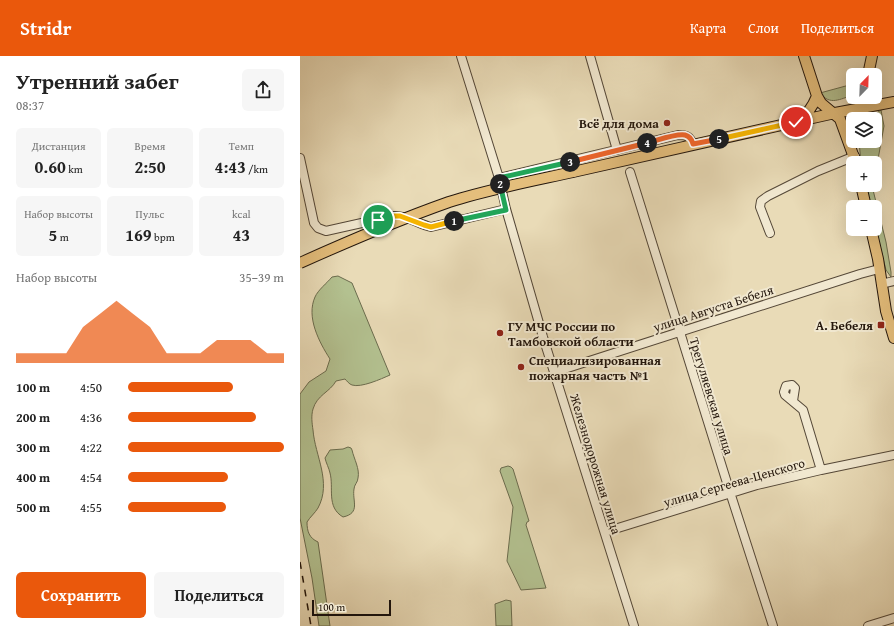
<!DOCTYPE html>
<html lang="ru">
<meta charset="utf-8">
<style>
:root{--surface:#fff;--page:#f6f6f6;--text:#222;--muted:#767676;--accent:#ea580c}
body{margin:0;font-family:"Gentium Book Plus",serif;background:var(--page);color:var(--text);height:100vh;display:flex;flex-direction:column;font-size:15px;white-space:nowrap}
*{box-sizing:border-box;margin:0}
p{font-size:13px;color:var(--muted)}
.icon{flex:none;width:22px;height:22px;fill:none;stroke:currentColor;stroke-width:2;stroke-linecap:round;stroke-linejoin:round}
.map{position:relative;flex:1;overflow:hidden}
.sheet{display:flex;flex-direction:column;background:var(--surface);width:300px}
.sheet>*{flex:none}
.needle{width:26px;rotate:23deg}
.buttons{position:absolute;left:546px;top:12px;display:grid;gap:8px}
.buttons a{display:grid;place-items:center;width:36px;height:36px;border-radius:6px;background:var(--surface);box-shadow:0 4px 16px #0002;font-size:20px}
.scale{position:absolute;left:12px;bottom:10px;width:79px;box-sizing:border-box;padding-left:4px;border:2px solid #23160c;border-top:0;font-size:11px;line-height:14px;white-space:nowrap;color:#23160c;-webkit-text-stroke:3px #f1e8d0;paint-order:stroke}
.pin{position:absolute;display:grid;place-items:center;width:34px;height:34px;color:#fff;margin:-17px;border:2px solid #fff;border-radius:50%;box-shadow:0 1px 4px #0007}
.km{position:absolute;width:20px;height:20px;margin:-10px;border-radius:50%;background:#222;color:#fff;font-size:11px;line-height:20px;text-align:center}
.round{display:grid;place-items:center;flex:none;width:42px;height:42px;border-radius:6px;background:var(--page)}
.head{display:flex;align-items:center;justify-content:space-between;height:68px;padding:0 16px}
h1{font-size:22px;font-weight:700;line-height:30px}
.figures{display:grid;grid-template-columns:repeat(3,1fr);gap:6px;height:68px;padding:4px 16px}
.figures div{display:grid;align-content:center;border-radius:6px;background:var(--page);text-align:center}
.figures b{font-size:17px;font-weight:700}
.figures small{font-size:11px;font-weight:400}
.figures p{font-size:11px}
.chart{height:112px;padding:8px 16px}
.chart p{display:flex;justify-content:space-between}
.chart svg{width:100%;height:72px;margin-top:4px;fill:var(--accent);opacity:.7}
.primary-button{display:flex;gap:8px;margin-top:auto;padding:8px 16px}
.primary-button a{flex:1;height:46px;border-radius:6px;background:var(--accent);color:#fff;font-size:16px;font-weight:700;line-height:46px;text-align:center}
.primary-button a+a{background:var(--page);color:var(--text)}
ul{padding:0 16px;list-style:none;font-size:13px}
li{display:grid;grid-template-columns:64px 48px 1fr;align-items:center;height:30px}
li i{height:10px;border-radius:5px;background:var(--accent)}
header{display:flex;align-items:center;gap:24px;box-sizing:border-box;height:56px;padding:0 20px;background:var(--accent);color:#fff}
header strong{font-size:19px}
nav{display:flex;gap:22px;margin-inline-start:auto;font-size:14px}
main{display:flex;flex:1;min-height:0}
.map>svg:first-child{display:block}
.green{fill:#b3c190;stroke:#6b6c4e}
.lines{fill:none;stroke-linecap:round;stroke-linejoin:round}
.minor-casing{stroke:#544737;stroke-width:10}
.major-casing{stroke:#23160c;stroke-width:12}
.minor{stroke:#f1e8d0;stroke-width:8}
.major{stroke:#e4be7c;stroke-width:10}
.rail{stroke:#23160c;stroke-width:1.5;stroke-dasharray:7 7;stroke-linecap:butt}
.major-bridge-casing{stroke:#23160c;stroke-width:12;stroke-linecap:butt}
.major-bridge{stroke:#e4be7c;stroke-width:10}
.split-1-casing{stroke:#fff;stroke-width:8}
.split-2-casing{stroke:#fff;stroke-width:8}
.split-3-casing{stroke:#fff;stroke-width:8}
.split-4-casing{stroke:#fff;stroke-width:8}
.split-5-casing{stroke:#fff;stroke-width:8}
.split-6-casing{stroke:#fff;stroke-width:8}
.split-1{stroke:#f5b400;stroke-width:5}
.split-2{stroke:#22a559;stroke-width:5}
.split-3{stroke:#22a559;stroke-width:5}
.split-4{stroke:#f0652b;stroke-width:5}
.split-5{stroke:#f0652b;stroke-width:5}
.split-6{stroke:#f5b400;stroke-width:5}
.poi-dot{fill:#8f2418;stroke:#f1e8d0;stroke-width:1.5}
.labels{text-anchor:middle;stroke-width:4;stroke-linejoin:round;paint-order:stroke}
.poi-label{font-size:13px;font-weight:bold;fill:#23160c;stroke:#f1e8d0;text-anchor:end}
.street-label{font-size:13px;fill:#23160c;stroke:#f1e8d0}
</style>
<header>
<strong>Stridr</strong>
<nav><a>Карта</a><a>Слои</a><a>Поделиться</a></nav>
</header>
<main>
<section class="sheet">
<div class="head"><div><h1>Утренний забег</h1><p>08:37</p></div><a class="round"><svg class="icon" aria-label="share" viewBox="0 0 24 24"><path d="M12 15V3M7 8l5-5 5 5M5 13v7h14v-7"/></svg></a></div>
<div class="figures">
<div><p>Дистанция</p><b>0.60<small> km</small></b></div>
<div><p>Время</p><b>2:50</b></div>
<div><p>Темп</p><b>4:43<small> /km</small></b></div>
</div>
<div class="figures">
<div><p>Набор высоты</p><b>5<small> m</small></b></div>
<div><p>Пульс</p><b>169<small> bpm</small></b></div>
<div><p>kcal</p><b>43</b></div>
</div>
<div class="chart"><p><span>Набор высоты</span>35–39 m</p>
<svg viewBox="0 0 160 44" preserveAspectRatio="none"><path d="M0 44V38L10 38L20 38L30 38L40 22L50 14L60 6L70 14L80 22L90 38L100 38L110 38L120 30L130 30L140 30L150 38L160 38V44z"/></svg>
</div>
<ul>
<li><b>100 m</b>4:50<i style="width:67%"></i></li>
<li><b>200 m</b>4:36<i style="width:82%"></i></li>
<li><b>300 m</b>4:22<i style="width:100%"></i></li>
<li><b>400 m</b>4:54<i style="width:64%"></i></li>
<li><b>500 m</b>4:55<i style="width:63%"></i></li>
</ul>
<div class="primary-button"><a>Сохранить</a><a>Поделиться</a></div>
</section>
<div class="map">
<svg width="594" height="570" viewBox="0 0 594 570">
<rect width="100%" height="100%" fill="#e9dbb7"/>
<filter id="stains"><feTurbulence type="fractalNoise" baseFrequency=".005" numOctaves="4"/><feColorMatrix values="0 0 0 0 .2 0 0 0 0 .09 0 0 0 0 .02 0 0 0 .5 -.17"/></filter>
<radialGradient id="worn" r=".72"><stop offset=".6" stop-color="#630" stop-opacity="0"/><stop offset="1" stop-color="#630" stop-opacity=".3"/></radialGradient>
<path class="green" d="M 553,28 L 553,39 C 540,43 530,50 520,37 Z
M 581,54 L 584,70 L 575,120 L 575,107 L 561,107 L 559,85 L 575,85 L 575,63 L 568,63 Z
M 564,129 L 573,129 L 573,134 L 586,186 L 591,216 L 591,221 L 586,214 L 575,170 L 575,151 L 570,151 Z
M 38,220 L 52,227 L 90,319 C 81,323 61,332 52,329 C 49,328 47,325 45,323 L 36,325 C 30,336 17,339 13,353 C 11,360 12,367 13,374 C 15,400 32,426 18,452 C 15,457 10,461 7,466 C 7,475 9,482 18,486 L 30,570 L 19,570 L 12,522 L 0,462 L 0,338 L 9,326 L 26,315 L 30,303 C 19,286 6,261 15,241 C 18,234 27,227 32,221 Z
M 48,391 L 51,392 L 52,394 C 54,403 60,413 58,422 C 58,426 54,429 54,433 C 52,445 61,457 43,461 C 26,451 34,432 30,417 C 29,412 26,407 25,402 L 30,394 L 43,393 Z
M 208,410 L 211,411 L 213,413 L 229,465 L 227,466 L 226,469 L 246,532 L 221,534 L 207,505 L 213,451 L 200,415 L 201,412 Z
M 206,544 L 211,545 L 212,570 L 196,570 L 195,548 Z"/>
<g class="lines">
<defs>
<path id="minor" d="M 161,0 L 199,122 L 206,153 L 243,281 L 334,570
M 290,0 L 317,94
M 0,102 L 14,167 L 18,172 L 26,175 L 93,160 C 107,159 118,168 131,171 L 206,153
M 330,116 L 428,430 L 473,570
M 199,122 L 378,79 C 386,79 390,80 393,89
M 470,177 L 460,151 L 461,145 L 468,140 L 518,115 L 555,100
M 581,228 L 594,225
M 255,316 L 560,218 L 579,213
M 493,345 L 495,332 L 492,329 L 486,330 L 484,336 L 485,339 L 503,354 L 521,414
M 305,476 L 457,429 L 521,414 L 594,399
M 568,570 L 594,562"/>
<path id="major" d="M 504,0 L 517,40 L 521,47 L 540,63 L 556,107
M 568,19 L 572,0
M 560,63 L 564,41
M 499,64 C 508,58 513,50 517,40
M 273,116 L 535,57 L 594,46
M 561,129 L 566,151
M 571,173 L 578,203 L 586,255 L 594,282"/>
</defs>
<use href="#minor" class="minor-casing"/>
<use href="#major" class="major-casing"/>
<use href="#minor" class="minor"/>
<use href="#major" class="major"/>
<path class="rail" d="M 0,506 L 11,570"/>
<defs>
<path id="major-bridge" d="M 0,207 C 49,185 98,164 149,146 C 189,133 232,125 273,116"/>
</defs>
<use href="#major-bridge" class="major-bridge-casing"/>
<use href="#major-bridge" class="major-bridge"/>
</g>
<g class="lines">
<defs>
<path id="split-1" d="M 78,164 L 93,160 L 100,160 L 124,169 L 131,171 L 154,165"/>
<path id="split-2" d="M 154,165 L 206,154 L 200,128"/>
<path id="split-3" d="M 200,128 L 199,122 L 270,106"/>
<path id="split-4" d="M 270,106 L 347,87"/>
<path id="split-5" d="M 347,87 C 356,85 376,77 385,79 C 389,80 392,84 393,88 L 419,83"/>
<path id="split-6" d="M 419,83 L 496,66"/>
</defs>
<use href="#split-1" class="split-1-casing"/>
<use href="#split-2" class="split-2-casing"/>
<use href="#split-3" class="split-3-casing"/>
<use href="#split-4" class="split-4-casing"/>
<use href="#split-5" class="split-5-casing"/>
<use href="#split-6" class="split-6-casing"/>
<use href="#split-1" class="split-1"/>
<use href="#split-2" class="split-2"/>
<use href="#split-3" class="split-3"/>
<use href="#split-4" class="split-4"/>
<use href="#split-5" class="split-5"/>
<use href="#split-6" class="split-6"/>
</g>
<g class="poi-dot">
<circle cx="367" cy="67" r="4"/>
<rect x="577" y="265" width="8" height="8" rx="2"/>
<circle cx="200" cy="277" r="4"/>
<circle cx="221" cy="311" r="4"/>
</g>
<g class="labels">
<g class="poi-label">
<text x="359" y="72">Всё для дома</text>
<text x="573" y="274">А. Бебеля</text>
<text x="208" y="275" text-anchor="start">ГУ МЧС России по<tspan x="208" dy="15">Тамбовской области</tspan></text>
<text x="229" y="309" text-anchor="start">Специализированная<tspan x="229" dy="15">пожарная часть №1</tspan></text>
</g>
<g class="street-label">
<text transform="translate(413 252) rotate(-18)" y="5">улица Августа Бебеля</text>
<text transform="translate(412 340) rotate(73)" y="5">Трегуляевская улица</text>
<text transform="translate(296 408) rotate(73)" y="5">Железнодорожная улица</text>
<text transform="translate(434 426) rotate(-16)" y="5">улица Сергеева-Ценского</text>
</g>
</g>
<rect width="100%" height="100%" filter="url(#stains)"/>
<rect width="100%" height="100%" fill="url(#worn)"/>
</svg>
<div class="buttons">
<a><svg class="needle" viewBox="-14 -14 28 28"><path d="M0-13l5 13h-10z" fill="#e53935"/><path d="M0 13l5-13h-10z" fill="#767676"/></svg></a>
<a><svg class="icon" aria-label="layers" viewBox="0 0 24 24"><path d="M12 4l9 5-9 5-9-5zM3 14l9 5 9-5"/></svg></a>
<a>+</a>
<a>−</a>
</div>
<div class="scale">100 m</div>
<div class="pin" style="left:78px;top:164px;background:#1e9e55"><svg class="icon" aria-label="arrive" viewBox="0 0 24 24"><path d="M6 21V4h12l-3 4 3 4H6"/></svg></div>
<div class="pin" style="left:496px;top:66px;background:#d93025"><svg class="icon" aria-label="check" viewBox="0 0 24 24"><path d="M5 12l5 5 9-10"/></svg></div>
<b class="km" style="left:154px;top:165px">1</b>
<b class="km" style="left:200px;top:128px">2</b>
<b class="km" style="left:270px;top:106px">3</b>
<b class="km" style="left:347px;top:87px">4</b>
<b class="km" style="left:419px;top:83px">5</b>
</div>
</main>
